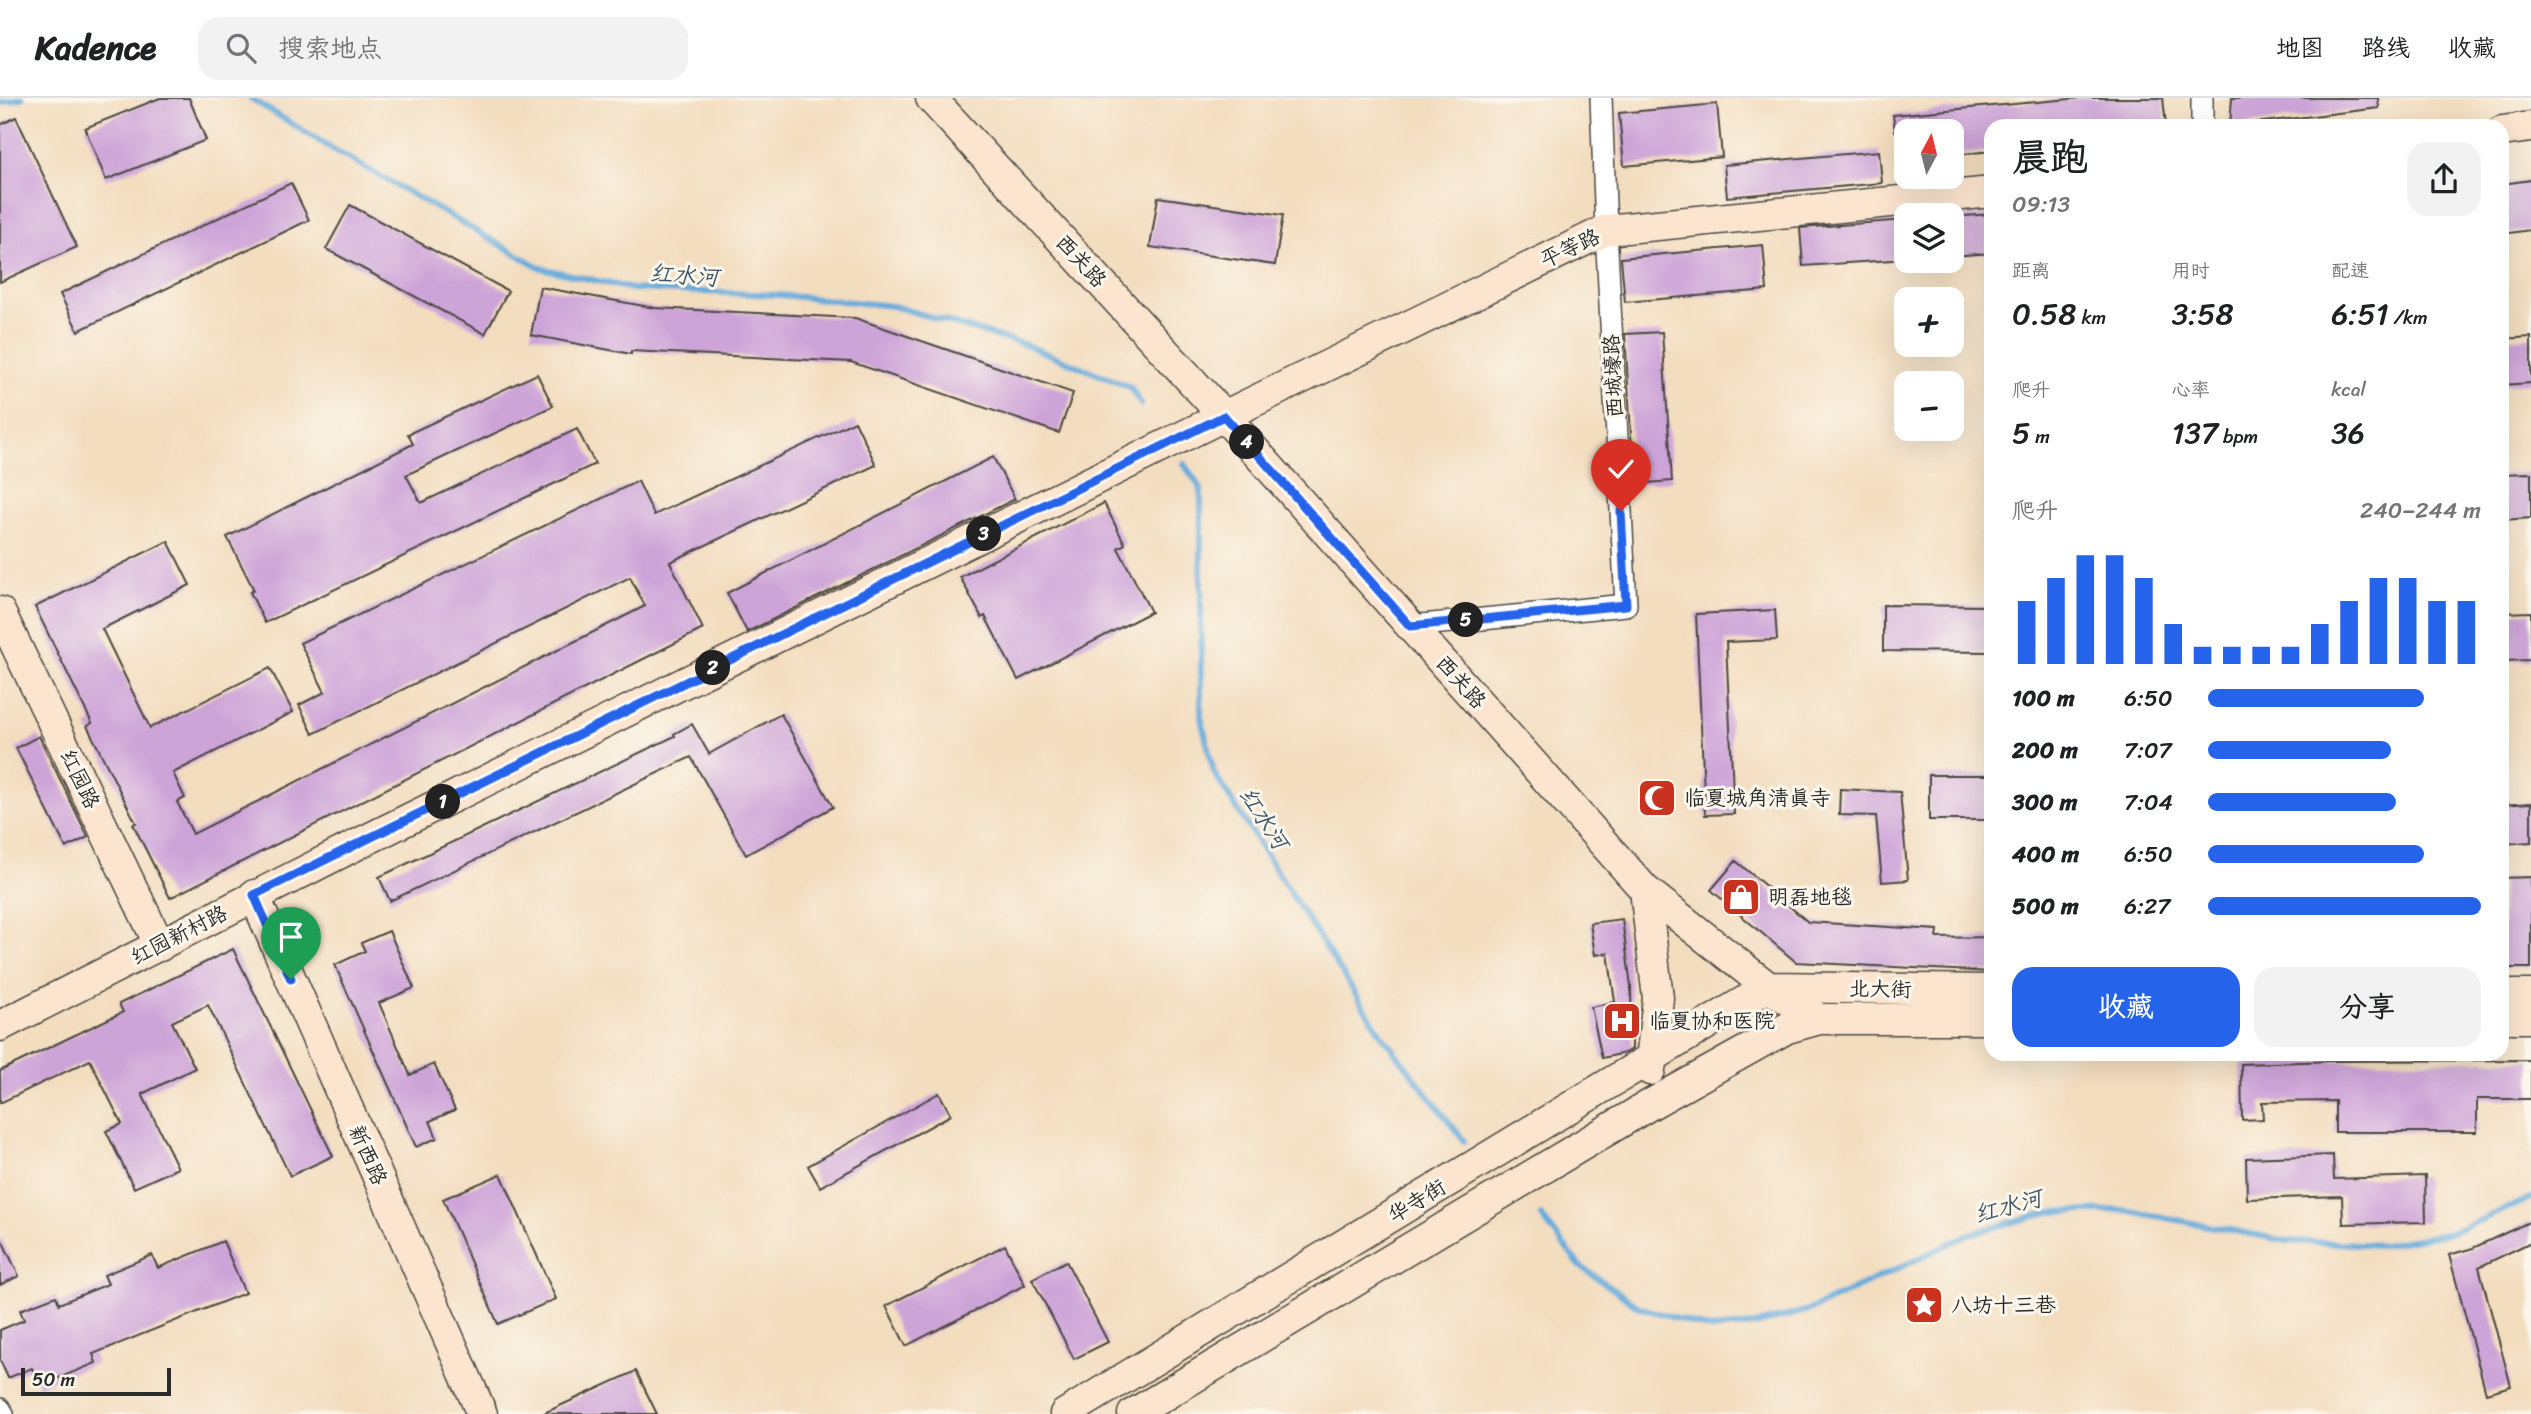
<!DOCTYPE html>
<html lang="zh">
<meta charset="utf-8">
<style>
:root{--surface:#fff;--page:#f2f2f2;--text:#202124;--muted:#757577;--line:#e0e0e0;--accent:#2563eb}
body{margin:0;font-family:Sriracha,"LXGW WenKai TC",sans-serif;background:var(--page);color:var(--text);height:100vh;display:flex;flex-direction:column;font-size:26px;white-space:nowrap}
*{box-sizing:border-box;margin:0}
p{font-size:23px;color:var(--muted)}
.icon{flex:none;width:38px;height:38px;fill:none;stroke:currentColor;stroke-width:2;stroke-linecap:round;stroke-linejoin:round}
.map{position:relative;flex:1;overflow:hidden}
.side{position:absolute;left:1984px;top:21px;width:525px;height:942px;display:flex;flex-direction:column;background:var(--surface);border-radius:21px;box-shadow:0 7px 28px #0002}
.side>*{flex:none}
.needle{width:46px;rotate:7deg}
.tools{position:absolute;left:1894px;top:21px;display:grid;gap:14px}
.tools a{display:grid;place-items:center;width:70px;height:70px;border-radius:14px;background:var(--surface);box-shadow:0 7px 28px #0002;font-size:35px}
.scale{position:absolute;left:21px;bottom:18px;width:150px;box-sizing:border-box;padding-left:7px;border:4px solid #2b2b2b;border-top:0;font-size:19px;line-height:24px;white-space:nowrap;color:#2b2b2b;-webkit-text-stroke:5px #fbf7ec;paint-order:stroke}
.pin{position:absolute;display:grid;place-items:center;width:60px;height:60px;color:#fff;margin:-72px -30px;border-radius:50% 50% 50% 0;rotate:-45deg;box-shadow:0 0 7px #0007}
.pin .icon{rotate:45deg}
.km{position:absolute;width:35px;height:35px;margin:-18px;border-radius:50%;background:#222;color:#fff;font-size:19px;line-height:35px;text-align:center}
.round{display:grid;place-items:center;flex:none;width:74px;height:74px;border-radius:21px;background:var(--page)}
.summary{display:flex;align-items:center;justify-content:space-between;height:119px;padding:0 28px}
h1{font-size:38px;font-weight:600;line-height:52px}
.figures{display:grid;grid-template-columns:repeat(3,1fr);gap:10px;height:119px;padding:7px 28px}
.figures div{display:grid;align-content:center}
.figures b{font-size:30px;font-weight:600}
.figures small{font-size:19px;font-weight:400}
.figures p{font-size:19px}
.chart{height:196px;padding:14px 28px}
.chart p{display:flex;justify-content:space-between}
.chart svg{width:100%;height:126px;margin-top:7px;stroke:var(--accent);stroke-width:6}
.cta{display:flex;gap:14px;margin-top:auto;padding:14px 28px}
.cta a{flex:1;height:80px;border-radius:21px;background:var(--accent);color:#fff;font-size:28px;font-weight:600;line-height:80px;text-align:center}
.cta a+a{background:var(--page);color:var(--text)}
ul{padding:0 28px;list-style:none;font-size:23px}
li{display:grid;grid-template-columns:112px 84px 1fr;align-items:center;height:52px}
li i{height:18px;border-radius:9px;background:var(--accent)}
header{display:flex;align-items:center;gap:42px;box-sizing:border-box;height:98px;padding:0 35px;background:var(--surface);border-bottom:2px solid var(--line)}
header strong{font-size:33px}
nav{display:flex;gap:38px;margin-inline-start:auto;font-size:24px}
.search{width:490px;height:63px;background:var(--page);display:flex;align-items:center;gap:18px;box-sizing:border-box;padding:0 24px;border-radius:21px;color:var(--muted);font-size:26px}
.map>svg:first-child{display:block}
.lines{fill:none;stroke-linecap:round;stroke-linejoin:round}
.stream{stroke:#65aadb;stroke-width:6}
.building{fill:#cda4d8}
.street-casing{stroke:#494641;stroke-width:24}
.secondary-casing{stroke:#494641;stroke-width:33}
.street{stroke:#fff;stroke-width:21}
.secondary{stroke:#fbe5cf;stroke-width:30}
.route-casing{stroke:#fff;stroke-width:14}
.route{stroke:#2563eb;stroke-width:9}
.labels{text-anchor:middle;stroke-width:6;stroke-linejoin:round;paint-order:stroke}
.street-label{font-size:21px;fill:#2b2b2b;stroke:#fbf7ec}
.poi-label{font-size:21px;fill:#2b2b2b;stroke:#fbf7ec;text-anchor:start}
.water-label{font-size:23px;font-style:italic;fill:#3f5769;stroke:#fbf7ec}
</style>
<header>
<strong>Kadence</strong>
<div class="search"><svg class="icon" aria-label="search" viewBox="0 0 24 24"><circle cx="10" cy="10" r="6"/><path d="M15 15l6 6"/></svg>搜索地点</div>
<nav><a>地图</a><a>路线</a><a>收藏</a></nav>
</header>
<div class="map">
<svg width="2531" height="1316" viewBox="0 0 2531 1316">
<rect width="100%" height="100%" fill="#fbf7ec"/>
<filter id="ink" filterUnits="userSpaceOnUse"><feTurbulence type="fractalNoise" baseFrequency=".0143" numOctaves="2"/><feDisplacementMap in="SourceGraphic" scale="14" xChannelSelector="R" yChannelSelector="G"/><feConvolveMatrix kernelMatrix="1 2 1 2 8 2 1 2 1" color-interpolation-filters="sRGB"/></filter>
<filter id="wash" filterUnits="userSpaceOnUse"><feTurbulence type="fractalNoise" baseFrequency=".00686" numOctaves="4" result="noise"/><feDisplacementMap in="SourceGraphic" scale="28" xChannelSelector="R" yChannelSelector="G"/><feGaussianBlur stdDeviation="1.57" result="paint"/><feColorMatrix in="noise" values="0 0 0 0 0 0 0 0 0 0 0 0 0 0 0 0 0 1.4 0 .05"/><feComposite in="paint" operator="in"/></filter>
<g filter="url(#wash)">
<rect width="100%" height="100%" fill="#f3ddbf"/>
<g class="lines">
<path class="stream" d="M 250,0 L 336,53 L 541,170 L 632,191 L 779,197 L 893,208 L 1026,247 L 1130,289 L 1141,306
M 0,5 L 22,0
M 1184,366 L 1201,391 L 1201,619 L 1214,675 L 1381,936 L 1464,1043
M 1541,1118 L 1580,1168 L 1639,1209 L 1710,1231 L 1755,1227 L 1812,1211 L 1970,1136 L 2049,1114 L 2125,1112 L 2287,1143 L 2384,1147 L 2450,1135 L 2531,1100"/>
</g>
<g id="blocks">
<path class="building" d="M 160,0 L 189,0 L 206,42 L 106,82 L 85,30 Z
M 2081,0 L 2163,0 L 2166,28 L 1992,28 L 1992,53 L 1951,57 L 1951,33 L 1895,33 L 1893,17 Z
M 2232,0 L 2378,0 L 2379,10 L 2230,28 Z
M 1717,6 L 1722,59 L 1624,68 L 1619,15 Z
M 16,19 L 77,149 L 0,184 L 0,27 Z
M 1879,53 L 1882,85 L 1727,99 L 1724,67 Z
M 2531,82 L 2531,132 L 2502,136 L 2502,86 Z
M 291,85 L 309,122 L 78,233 L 60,196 Z
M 1158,99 L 1283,117 L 1275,167 L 1150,149 Z
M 350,107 L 508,193 L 485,236 L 326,151 Z
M 1992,116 L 1992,155 L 1951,158 L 1951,119 Z
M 1906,122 L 1906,161 L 1803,168 L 1800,130 Z
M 1763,147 L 1767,192 L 1625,204 L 1621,160 Z
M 540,189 L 655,210 L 855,220 L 1073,295 L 1059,335 L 851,264 L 631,253 L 631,256 L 531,237 Z
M 1662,234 L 1672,383 L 1634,386 L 1625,236 Z
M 2531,239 L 2531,285 L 2502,287 L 2502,241 Z
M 537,276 L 553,308 L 406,377 L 421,405 L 577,331 L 595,366 L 265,525 L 250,494 L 254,492 L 227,439 L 413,346 L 408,336 Z
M 855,323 L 876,367 L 670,464 L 703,531 L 170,800 L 133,726 L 136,725 L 87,628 L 92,625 L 35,509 L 168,443 L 190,487 L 102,531 L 150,630 L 270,570 L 293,614 L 173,675 L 185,700 L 177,704 L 193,736 L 645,508 L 630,479 L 313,636 L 299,607 L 325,594 L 300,545 L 638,383 L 654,417 Z
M 993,359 L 1015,401 L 747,534 L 727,495 Z
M 2531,375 L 2531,420 L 2502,422 L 2502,376 Z
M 1104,405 L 1125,446 L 1118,450 L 1151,514 L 1018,582 L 985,518 L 982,520 L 960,479 Z
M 1883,507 L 1992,508 L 1992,554 L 1883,553 Z
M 1775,512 L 1777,542 L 1726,544 L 1734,716 L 1705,717 L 1696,516 Z
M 2531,514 L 2531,562 L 2502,563 L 2502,515 Z
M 781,616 L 833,709 L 746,757 L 691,659 L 390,803 L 379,779 L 675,638 L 674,636 L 692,626 L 709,656 Z
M 39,638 L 88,739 L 66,750 L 16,650 Z
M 1929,677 L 1992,677 L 1992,722 L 1929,722 Z
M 1840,691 L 1900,694 L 1908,782 L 1882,784 L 1876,718 L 1839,717 Z
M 2531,705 L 2531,744 L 2502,746 L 2502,707 Z
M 1736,763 L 1808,824 L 1938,832 L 1937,840 L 1992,839 L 1992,874 L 1796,864 L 1711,792 Z
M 2531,779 L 2531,870 L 2502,870 L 2502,780 Z
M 1622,821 L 1631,888 L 1632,951 L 1625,955 L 1602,960 L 1591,909 L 1615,904 L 1608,855 L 1595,857 L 1590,825 Z
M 389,833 L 414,890 L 379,905 L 410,977 L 434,966 L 455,1012 L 430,1023 L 437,1040 L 416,1049 L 335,867 L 365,853 L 361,845 Z
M 233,851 L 333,1058 L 290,1078 L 208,907 L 172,924 L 195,970 L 142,996 L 178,1070 L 134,1090 L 106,1033 L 122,1026 L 90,962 L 0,1005 L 0,973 L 123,914 L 119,906 Z
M 2531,962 L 2531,1001 L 2477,1001 L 2477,1034 L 2335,1034 L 2335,1003 L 2262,1004 L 2263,1021 L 2242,1022 L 2241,966 L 2335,963 Z
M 939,995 L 951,1017 L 820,1089 L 808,1068 Z
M 2333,1057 L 2334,1081 L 2425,1078 L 2426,1124 L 2343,1126 L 2342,1098 L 2247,1101 L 2246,1060 Z
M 501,1076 L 556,1201 L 498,1226 L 443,1101 Z
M 2531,1123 L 2531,1144 L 2479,1169 L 2511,1288 L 2486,1295 L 2449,1157 L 2473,1150 Z
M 0,1138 L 19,1178 L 0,1187 Z
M 223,1143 L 245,1195 L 93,1256 L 96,1265 L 39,1288 L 32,1270 L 8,1280 L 0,1262 L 0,1232 L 24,1222 L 20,1212 L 56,1198 L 59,1206 L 108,1186 L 104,1177 L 152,1157 L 158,1170 Z
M 1005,1147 L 1025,1187 L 906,1248 L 886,1208 Z
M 1066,1163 L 1108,1244 L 1074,1261 L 1032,1181 Z
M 636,1273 L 657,1316 L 542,1316 Z"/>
</g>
</g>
<g filter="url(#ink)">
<use href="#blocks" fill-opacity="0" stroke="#494641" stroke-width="2"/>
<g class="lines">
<defs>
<path id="street" d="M 2202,0 L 2202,28
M 1411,528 L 1626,507 L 1606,132 L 1601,0
M 0,1311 L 3,1316"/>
<path id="secondary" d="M 931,0 L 1224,318 L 1645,792 L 1768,889 L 1819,921
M 2502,33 L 2531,29
M 0,514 L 160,848
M 1645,792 L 1658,900 L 1650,972
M 254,797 L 482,1316
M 2502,897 L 2531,897
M 2502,920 L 2531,920
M 0,928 L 358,746 L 1224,318 L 1606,132 L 1992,94
M 1065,1316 L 1768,889 L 1992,892
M 1133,1316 L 1651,1006 L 1787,930 L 1819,921 L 1992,921"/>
</defs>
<use href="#street" class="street-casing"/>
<use href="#secondary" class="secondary-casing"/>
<use href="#street" class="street"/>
<use href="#secondary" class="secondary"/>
</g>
</g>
<g class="lines" filter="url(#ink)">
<defs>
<path id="route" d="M 291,881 L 254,797 L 1224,318 L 1410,528 L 1626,507 L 1621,413"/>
</defs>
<use href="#route" class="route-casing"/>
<use href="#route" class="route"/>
</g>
<defs>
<symbol id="mosque-square" viewBox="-11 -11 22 22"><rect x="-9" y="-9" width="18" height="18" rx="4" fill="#c8321e" stroke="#fbf7ec"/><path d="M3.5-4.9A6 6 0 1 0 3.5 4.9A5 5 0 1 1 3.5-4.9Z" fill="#fff"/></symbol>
<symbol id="shop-square" viewBox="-11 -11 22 22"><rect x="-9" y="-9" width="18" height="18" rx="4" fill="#c8321e" stroke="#fbf7ec"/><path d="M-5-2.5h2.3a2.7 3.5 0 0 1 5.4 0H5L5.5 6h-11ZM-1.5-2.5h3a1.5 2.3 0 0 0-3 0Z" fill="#fff"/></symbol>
<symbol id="hospital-square" viewBox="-11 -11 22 22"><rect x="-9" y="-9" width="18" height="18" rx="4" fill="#c8321e" stroke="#fbf7ec"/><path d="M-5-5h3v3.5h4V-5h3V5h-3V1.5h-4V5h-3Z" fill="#fff"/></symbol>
<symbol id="sight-square" viewBox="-11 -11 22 22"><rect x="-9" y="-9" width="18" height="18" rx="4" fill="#c8321e" stroke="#fbf7ec"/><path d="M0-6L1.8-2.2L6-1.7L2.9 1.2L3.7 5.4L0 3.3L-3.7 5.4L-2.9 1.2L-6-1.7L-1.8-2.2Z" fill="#fff"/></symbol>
</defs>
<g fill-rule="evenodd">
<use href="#mosque-square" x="1635" y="678" width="44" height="44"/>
<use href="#shop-square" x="1719" y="777" width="44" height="44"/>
<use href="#hospital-square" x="1600" y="901" width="44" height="44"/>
<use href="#sight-square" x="1902" y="1185" width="44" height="44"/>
</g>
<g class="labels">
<g class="street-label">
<text transform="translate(1570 150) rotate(-25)" y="7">平等路</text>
<text transform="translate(1081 163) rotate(47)" y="7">西关路</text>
<text transform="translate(1613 278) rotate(-93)" y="7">西城壕路</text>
<text transform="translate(1461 584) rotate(48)" y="7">西关路</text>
<text transform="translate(80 681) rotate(64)" y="7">红园路</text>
<text transform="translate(179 837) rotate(-27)" y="7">红园新村路</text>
<text transform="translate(1880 891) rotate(1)" y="7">北大街</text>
<text transform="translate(368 1057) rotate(66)" y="7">新西路</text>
<text transform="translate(1417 1103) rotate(-31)" y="7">华寺街</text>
</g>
<g class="poi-label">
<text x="1684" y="707">临夏城角清真寺</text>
<text x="1768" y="806">明磊地毯</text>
<text x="1649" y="930">临夏协和医院</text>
<text x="1951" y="1214">八坊十三巷</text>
</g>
<g class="water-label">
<text transform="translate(684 177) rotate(4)" y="8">红水河</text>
<text transform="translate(1264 720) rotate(57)" y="8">红水河</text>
<text transform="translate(2008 1108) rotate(-15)" y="8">红水河</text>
</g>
</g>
</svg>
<div class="tools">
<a><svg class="needle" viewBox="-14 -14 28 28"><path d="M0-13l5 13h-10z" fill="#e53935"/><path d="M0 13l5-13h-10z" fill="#757577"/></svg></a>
<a><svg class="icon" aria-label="layers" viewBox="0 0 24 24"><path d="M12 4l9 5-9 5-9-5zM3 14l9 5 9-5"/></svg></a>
<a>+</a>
<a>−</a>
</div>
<div class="scale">50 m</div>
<div class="pin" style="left:291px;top:881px;background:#1e9e55"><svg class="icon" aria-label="arrive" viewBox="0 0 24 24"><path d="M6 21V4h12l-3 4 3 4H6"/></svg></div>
<div class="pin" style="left:1621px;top:413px;background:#d93025"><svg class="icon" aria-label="check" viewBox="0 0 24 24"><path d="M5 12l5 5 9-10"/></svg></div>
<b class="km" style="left:443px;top:704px">1</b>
<b class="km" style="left:713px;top:570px">2</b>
<b class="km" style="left:984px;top:436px">3</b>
<b class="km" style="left:1247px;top:344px">4</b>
<b class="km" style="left:1466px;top:522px">5</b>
<section class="side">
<div class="summary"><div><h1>晨跑</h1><p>09:13</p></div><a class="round"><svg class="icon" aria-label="share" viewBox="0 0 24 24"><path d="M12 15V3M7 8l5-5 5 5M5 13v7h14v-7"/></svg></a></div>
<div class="figures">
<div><p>距离</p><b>0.58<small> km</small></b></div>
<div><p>用时</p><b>3:58</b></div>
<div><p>配速</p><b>6:51<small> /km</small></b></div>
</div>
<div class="figures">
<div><p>爬升</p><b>5<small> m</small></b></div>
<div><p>心率</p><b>137<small> bpm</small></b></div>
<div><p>kcal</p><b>36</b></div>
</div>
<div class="chart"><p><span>爬升</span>240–244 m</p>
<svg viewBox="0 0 160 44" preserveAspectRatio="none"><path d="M5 44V22M15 44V14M25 44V6M35 44V6M45 44V14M55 44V30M65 44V38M75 44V38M85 44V38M95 44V38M105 44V30M115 44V22M125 44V14M135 44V14M145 44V22M155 44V22"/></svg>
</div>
<ul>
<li><b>100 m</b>6:50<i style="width:79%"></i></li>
<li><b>200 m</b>7:07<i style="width:67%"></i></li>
<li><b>300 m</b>7:04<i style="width:69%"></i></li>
<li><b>400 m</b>6:50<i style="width:79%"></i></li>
<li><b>500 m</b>6:27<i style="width:100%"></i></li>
</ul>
<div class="cta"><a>收藏</a><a>分享</a></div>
</section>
</div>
